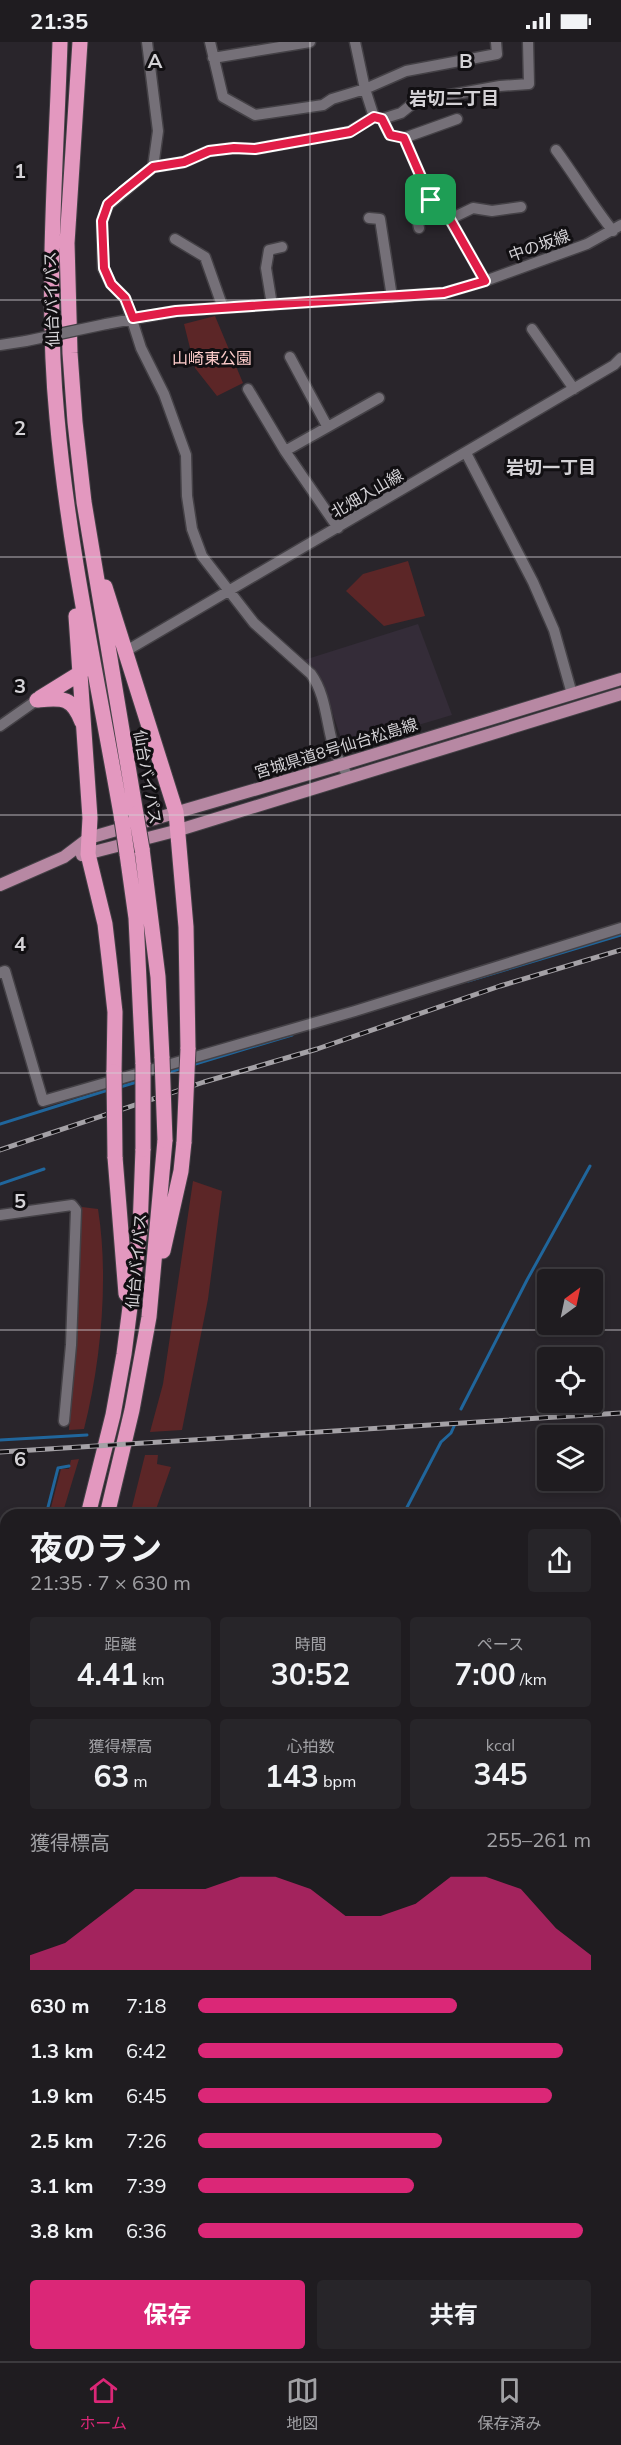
<!DOCTYPE html>
<html lang="ja">
<meta charset="utf-8">
<style>
:root{--surface:#1f1c20;--page:#272529;--text:#f1f3f6;--muted:#a1a1a5;--line:#3c3a3e;--accent:#db2777}
body{margin:0;font-family:Mulish,"Noto Sans JP",sans-serif;background:var(--page);color:var(--text);height:100vh;display:flex;flex-direction:column;font-size:22px;white-space:nowrap}
*{box-sizing:border-box;margin:0}
p{font-size:20px;color:var(--muted)}
.icon{flex:none;width:33px;height:33px;fill:none;stroke:currentColor;stroke-width:2;stroke-linecap:round;stroke-linejoin:round}
.map{position:relative;flex:1;overflow:hidden}
.side{position:absolute;left:0px;top:1467px;width:621px;height:852px;display:flex;flex-direction:column;background:var(--surface);border-radius:18px 18px 0 0;box-shadow:0 3px 9px #0003,0 0 0 2px var(--line)}
.side>*{flex:none}
.needle{width:39px;rotate:33deg}
.controls{position:absolute;left:537px;top:1227px;display:grid;gap:12px}
.controls a{display:grid;place-items:center;width:66px;height:66px;border-radius:6px;background:var(--surface);box-shadow:0 3px 9px #0003,0 0 0 2px var(--line);font-size:30px}
.pin{position:absolute;display:grid;place-items:center;width:51px;height:51px;color:#fff;margin:-26px;border-radius:12px;box-shadow:0 3px 9px #0006}
.round{display:grid;place-items:center;flex:none;width:63px;height:63px;border-radius:6px;background:var(--page)}
.summary{display:flex;align-items:center;justify-content:space-between;height:102px;padding:0 30px}
h1{font-size:33px;font-weight:700;line-height:45px}
.metrics{display:grid;grid-template-columns:repeat(3,1fr);gap:9px;height:102px;padding:6px 30px}
.metrics div{display:grid;align-content:center;border-radius:6px;background:var(--page);text-align:center}
.metrics b{font-size:30px;font-weight:700}
.metrics small{font-size:16px;font-weight:400}
.metrics p{font-size:16px}
.chart{height:168px;padding:12px 30px}
.chart p{display:flex;justify-content:space-between}
.chart svg{width:100%;height:108px;margin-top:6px;fill:var(--accent);opacity:.7}
.action{display:flex;gap:12px;margin-top:auto;padding:12px 30px}
.action a{flex:1;height:69px;border-radius:6px;background:var(--accent);color:#fff;font-size:24px;font-weight:700;line-height:69px;text-align:center}
.action a+a{background:var(--page);color:var(--text)}
ul{padding:0 30px;list-style:none;font-size:20px}
li{display:grid;grid-template-columns:96px 72px 1fr;align-items:center;height:45px}
li i{height:15px;border-radius:8px;background:var(--accent)}
.status{display:flex;justify-content:space-between;align-items:center;height:42px;padding:0 30px;background:var(--surface);direction:ltr}
.status svg{height:16px;fill:currentColor}
.menu{display:flex;justify-content:space-around;align-items:center;height:84px;border-top:2px solid var(--line);background:var(--surface);font-size:16px;color:var(--muted)}
.menu a{display:grid;justify-items:center;gap:3px}
.menu .selected{color:var(--accent)}
.map>svg:first-child{display:block}
.built{fill:#342c38}
.green{fill:#5c2627}
.lines{fill:none;stroke-linecap:round;stroke-linejoin:round}
.stream{stroke:#20669c;stroke-width:3}
.minor-casing{stroke:#444146;stroke-width:13}
.major-casing{stroke:#444146;stroke-width:14}
.highway-casing{stroke:#444146;stroke-width:17}
.minor{stroke:#757078;stroke-width:10}
.major{stroke:#b788a3;stroke-width:12}
.highway{stroke:#e398bf;stroke-width:15}
.rail-casing{stroke:#a4a1a6;stroke-width:5}
.rail{stroke:#110f12;stroke-width:3;stroke-dasharray:9;stroke-linecap:butt}
.minor-bridge-casing{stroke:#444146;stroke-width:13;stroke-linecap:butt}
.highway-bridge-casing{stroke:#444146;stroke-width:17;stroke-linecap:butt}
.minor-bridge{stroke:#757078;stroke-width:10}
.highway-bridge{stroke:#e398bf;stroke-width:15}
.route-casing{stroke:#fff;stroke-width:12}
.route{stroke:#e11d48;stroke-width:8}
.grid{fill:none;stroke:#d4d2d6;stroke-width:1.5;stroke-opacity:0.55}
.labels{text-anchor:middle;stroke-width:6;stroke-linejoin:round;paint-order:stroke}
.street-label{font-size:16px;fill:#d4d2d6;stroke:#110f12}
.park-label{font-size:16px;fill:#fecdcb;stroke:#110f12}
.neighbourhood-label{font-size:18px;font-weight:bold;fill:#d4d2d6;stroke:#110f12}
.grid-label{font-size:20px;text-anchor:middle;font-weight:bold;fill:#d4d2d6;stroke:#110f12;stroke-width:6;stroke-linejoin:round;paint-order:stroke}
</style>
<div class="status"><b>21:35</b><svg viewBox="0 0 49 12"><path d="M0 12V9h3v3zM5 12V6h3v6zM10 12V3h3v9zM15 12V0h3v12zM26 1h20v11H26zM47 4h2v5h-2z"/></svg></div>
<div class="map">
<svg width="621" height="2319" viewBox="0 0 621 2319">
<rect width="100%" height="100%" fill="#29252b"/>
<path class="built" d="M 418,582 L 452,673 L 344,705 L 320,634 L 304,618 Z"/>
<path class="green" d="M 215,274 L 243,341 L 217,354 L 195,326 L 184,282 Z
M 408,519 L 425,574 L 384,584 L 346,549 L 363,532 Z
M 193,1139 L 222,1149 L 208,1257 L 182,1388 L 150,1390 L 163,1342 Z
M 82,1165 L 98,1167 C 109,1235 101,1320 84,1387 L 69,1388 Z
M 145,1413 L 158,1413 L 157,1422 L 171,1425 L 154,1473 L 130,1473 Z
M 79,1417 L 62,1473 L 49,1473 L 61,1427 L 69,1427 L 71,1418 Z"/>
<g class="lines">
<path class="stream" d="M 468,939 L 621,893
M 192,1023 L 292,993
M 166,1031 L 183,1026
M 120,1045 L 137,1040
M 0,1082 L 108,1048
M 0,1142 L 44,1127
M 461,1367 L 527,1238 L 590,1124
M 0,1398 L 87,1393
M 46,1473 L 58,1426 L 69,1424
M 403,1473 L 441,1400 L 451,1391 L 455,1382
M 0,1623 L 6,1606
M 0,2252 L 6,2241"/>
<defs>
<path id="minor" d="M 147,0 L 158,89 L 153,125 L 108,163 L 102,179 L 103,226 L 111,242 L 125,256 L 141,306 L 164,352 L 186,413 L 187,454 L 192,487 L 202,514 L 254,581 L 311,632 C 327,654 326,684 335,710 C 339,719 345,727 348,736
M 210,0 L 223,55 L 255,73 L 323,63 L 332,57 L 365,47 L 406,29 L 497,12 L 496,0
M 355,0 L 365,47 L 374,75
M 213,16 L 310,0
M 457,77 L 404,96 L 390,93 L 382,77 L 401,71 L 416,59 L 500,44 L 529,42 L 528,0
M 404,96 L 431,158 L 443,165 L 485,239
M 556,108 C 576,135 592,163 613,189
M 153,125 L 184,120 L 209,109 L 234,106 L 255,107 L 349,90 L 374,75 L 382,77
M 369,176 L 380,177 L 392,255
M 450,177 L 473,166 L 492,169 L 521,165
M 419,186 L 415,167 L 431,158
M 175,197 L 205,215 L 223,266
M 272,263 L 266,226 L 269,208 L 282,205
M 106,282 L 176,269 L 444,251 L 485,239 L 587,202 L 621,183
M 532,287 L 574,347
M 0,303 L 26,299
M 290,315 L 327,384
M 248,347 L 285,409 L 338,486
M 285,409 L 379,356
M 466,411 L 533,540 L 554,588 L 572,652
M 126,609 L 614,323 L 621,316
M 0,684 L 37,658
M 0,931 L 5,929 L 43,1059 L 355,969 L 621,886
M 0,1173 L 72,1163 L 76,1168 L 71,1303 L 64,1379
M 0,1545 L 6,1548
M 615,1864 L 621,1867"/>
<path id="major" d="M 82,813 L 179,788 L 621,652
M 0,843 L 64,815 L 89,796 L 343,722 L 621,637"/>
<path id="highway" d="M 60,0 C 56,125 45,251 57,376 C 69,511 99,644 122,778
M 80,0 L 67,201 L 70,311 L 75,380 L 84,460 L 136,772
M 105,545 L 176,770 L 186,885 L 188,1007
M 76,574 L 90,776 L 88,812 L 105,882 L 110,925 L 115,970 L 114,1030
M 40,656 L 82,630
M 37,658 C 62,656 72,654 82,680
M 142,807 L 158,935 L 162,1016
M 127,812 L 136,876 L 143,1022
M 115,1115 L 126,1252
M 163,1209 L 181,1129 L 184,1100
M 88,1473 L 113,1373 L 124,1312 L 140,1187 L 143,1107
M 107,1473 L 132,1368 L 149,1275 L 165,1098
M 0,1705 L 6,1692
M 0,1754 L 6,1742
M 0,1777 L 6,1759"/>
</defs>
<use href="#minor" class="minor-casing"/>
<use href="#major" class="major-casing"/>
<use href="#highway" class="highway-casing"/>
<use href="#minor" class="minor"/>
<use href="#major" class="major"/>
<use href="#highway" class="highway"/>
<defs>
<path id="rail" d="M 0,1108 L 204,1040 L 317,1007 L 500,944 L 621,908
M 0,1410 L 621,1371"/>
</defs>
<use href="#rail" class="rail-casing"/>
<use href="#rail" class="rail"/>
<defs>
<path id="minor-bridge" d="M 26,299 L 106,282"/>
<path id="highway-bridge" d="M 136,772 L 142,807
M 122,778 L 127,812
M 162,1016 L 165,1098
M 143,1022 L 143,1107
M 114,1030 L 115,1115
M 184,1100 L 188,1007"/>
</defs>
<use href="#minor-bridge" class="minor-bridge-casing"/>
<use href="#highway-bridge" class="highway-bridge-casing"/>
<use href="#minor-bridge" class="minor-bridge"/>
<use href="#highway-bridge" class="highway-bridge"/>
</g>
<g class="lines">
<defs>
<path id="route" d="M 374,75 L 382,77 L 390,93 L 404,96 L 431,158 L 443,165 L 485,239 L 444,251 L 176,269 L 133,276 L 125,256 L 111,242 L 104,226 L 102,179 L 108,162 L 122,150 L 153,125 L 184,120 L 209,109 L 234,106 L 255,107 L 350,90 Z"/>
</defs>
<use href="#route" class="route-casing"/>
<use href="#route" class="route"/>
</g>
<path class="grid" d="M 310,0 L 310,1473M 0,258 L 621,258M 0,515 L 621,515M 0,773 L 621,773M 0,1031 L 621,1031M 0,1288 L 621,1288M 0,1546 L 6,1546M 615,1546 L 621,1546M 0,1804 L 6,1804M 615,1804 L 621,1804M 0,2061 L 6,2061M 615,2061 L 621,2061M 310,2313 L 310,2319"/>
<g class="labels">
<g class="street-label">
<text transform="translate(539 203) rotate(-20)" y="6">中の坂線</text>
<text transform="translate(51 257) rotate(-92)" y="6">仙台バイパス</text>
<text transform="translate(367 451) rotate(-30)" y="6">北畑入山線</text>
<text transform="translate(336 706) rotate(-17)" y="6">宮城県道8号仙台松島線</text>
<text transform="translate(148 735) rotate(80)" y="6">仙台バイパス</text>
<text transform="translate(136 1219) rotate(-85)" y="6">仙台バイパス</text>
</g>
<g class="park-label">
<text x="212" y="322">山崎東公園</text>
</g>
<g class="neighbourhood-label">
<text x="454" y="63">岩切二丁目</text>
<text x="551" y="432">岩切一丁目</text>
</g>
</g>
<g class="grid-label">
<text x="155" y="26">A</text>
<text x="466" y="26">B</text>
<text x="20" y="136">1</text>
<text x="20" y="393">2</text>
<text x="20" y="651">3</text>
<text x="20" y="909">4</text>
<text x="20" y="1166">5</text>
<text x="20" y="1424">6</text>
</g>
</svg>
<div class="controls">
<a><svg class="needle" viewBox="-14 -14 28 28"><path d="M0-13l5 13h-10z" fill="#e53935"/><path d="M0 13l5-13h-10z" fill="#a1a1a5"/></svg></a>
<a><svg class="icon" aria-label="locate" viewBox="0 0 24 24"><circle cx="12" cy="12" r="6"/><path d="M12 2v4M12 18v4M2 12h4M18 12h4"/></svg></a>
<a><svg class="icon" aria-label="layers" viewBox="0 0 24 24"><path d="M12 4l9 5-9 5-9-5zM3 14l9 5 9-5"/></svg></a>
</div>
<div class="pin" style="left:431px;top:158px;background:#1e9e55"><svg class="icon" aria-label="arrive" viewBox="0 0 24 24"><path d="M6 21V4h12l-3 4 3 4H6"/></svg></div>
<section class="side">
<div class="summary"><div><h1>夜のラン</h1><p>21:35 · 7 × 630 m</p></div><a class="round"><svg class="icon" aria-label="share" viewBox="0 0 24 24"><path d="M12 15V3M7 8l5-5 5 5M5 13v7h14v-7"/></svg></a></div>
<div class="metrics">
<div><p>距離</p><b>4.41<small> km</small></b></div>
<div><p>時間</p><b>30:52</b></div>
<div><p>ペース</p><b>7:00<small> /km</small></b></div>
</div>
<div class="metrics">
<div><p>獲得標高</p><b>63<small> m</small></b></div>
<div><p>心拍数</p><b>143<small> bpm</small></b></div>
<div><p>kcal</p><b>345</b></div>
</div>
<div class="chart"><p><span>獲得標高</span>255–261 m</p>
<svg viewBox="0 0 160 44" preserveAspectRatio="none"><path d="M0 44V38L10 33L20 22L30 11L40 11L50 11L60 6L70 6L80 11L90 22L100 22L110 17L120 6L130 6L140 11L150 27L160 38V44z"/></svg>
</div>
<ul>
<li><b>630 m</b>7:18<i style="width:66%"></i></li>
<li><b>1.3 km</b>6:42<i style="width:93%"></i></li>
<li><b>1.9 km</b>6:45<i style="width:90%"></i></li>
<li><b>2.5 km</b>7:26<i style="width:62%"></i></li>
<li><b>3.1 km</b>7:39<i style="width:55%"></i></li>
<li><b>3.8 km</b>6:36<i style="width:98%"></i></li>
</ul>
<div class="action"><a>保存</a><a>共有</a></div>
</section>
</div>
<nav class="menu">
<a class="selected"><svg class="icon" aria-label="home" viewBox="0 0 24 24"><path d="M3 11l9-7 9 7M6 9v11h12V9"/></svg>ホーム</a>
<a><svg class="icon" aria-label="map" viewBox="0 0 24 24"><path d="M3 6l6-2 6 2 6-2v14l-6 2-6-2-6 2zM9 4v14M15 6v14"/></svg>地図</a>
<a><svg class="icon" aria-label="saved" viewBox="0 0 24 24"><path d="M7 4h10v16l-5-4-5 4z"/></svg>保存済み</a>
</nav>
